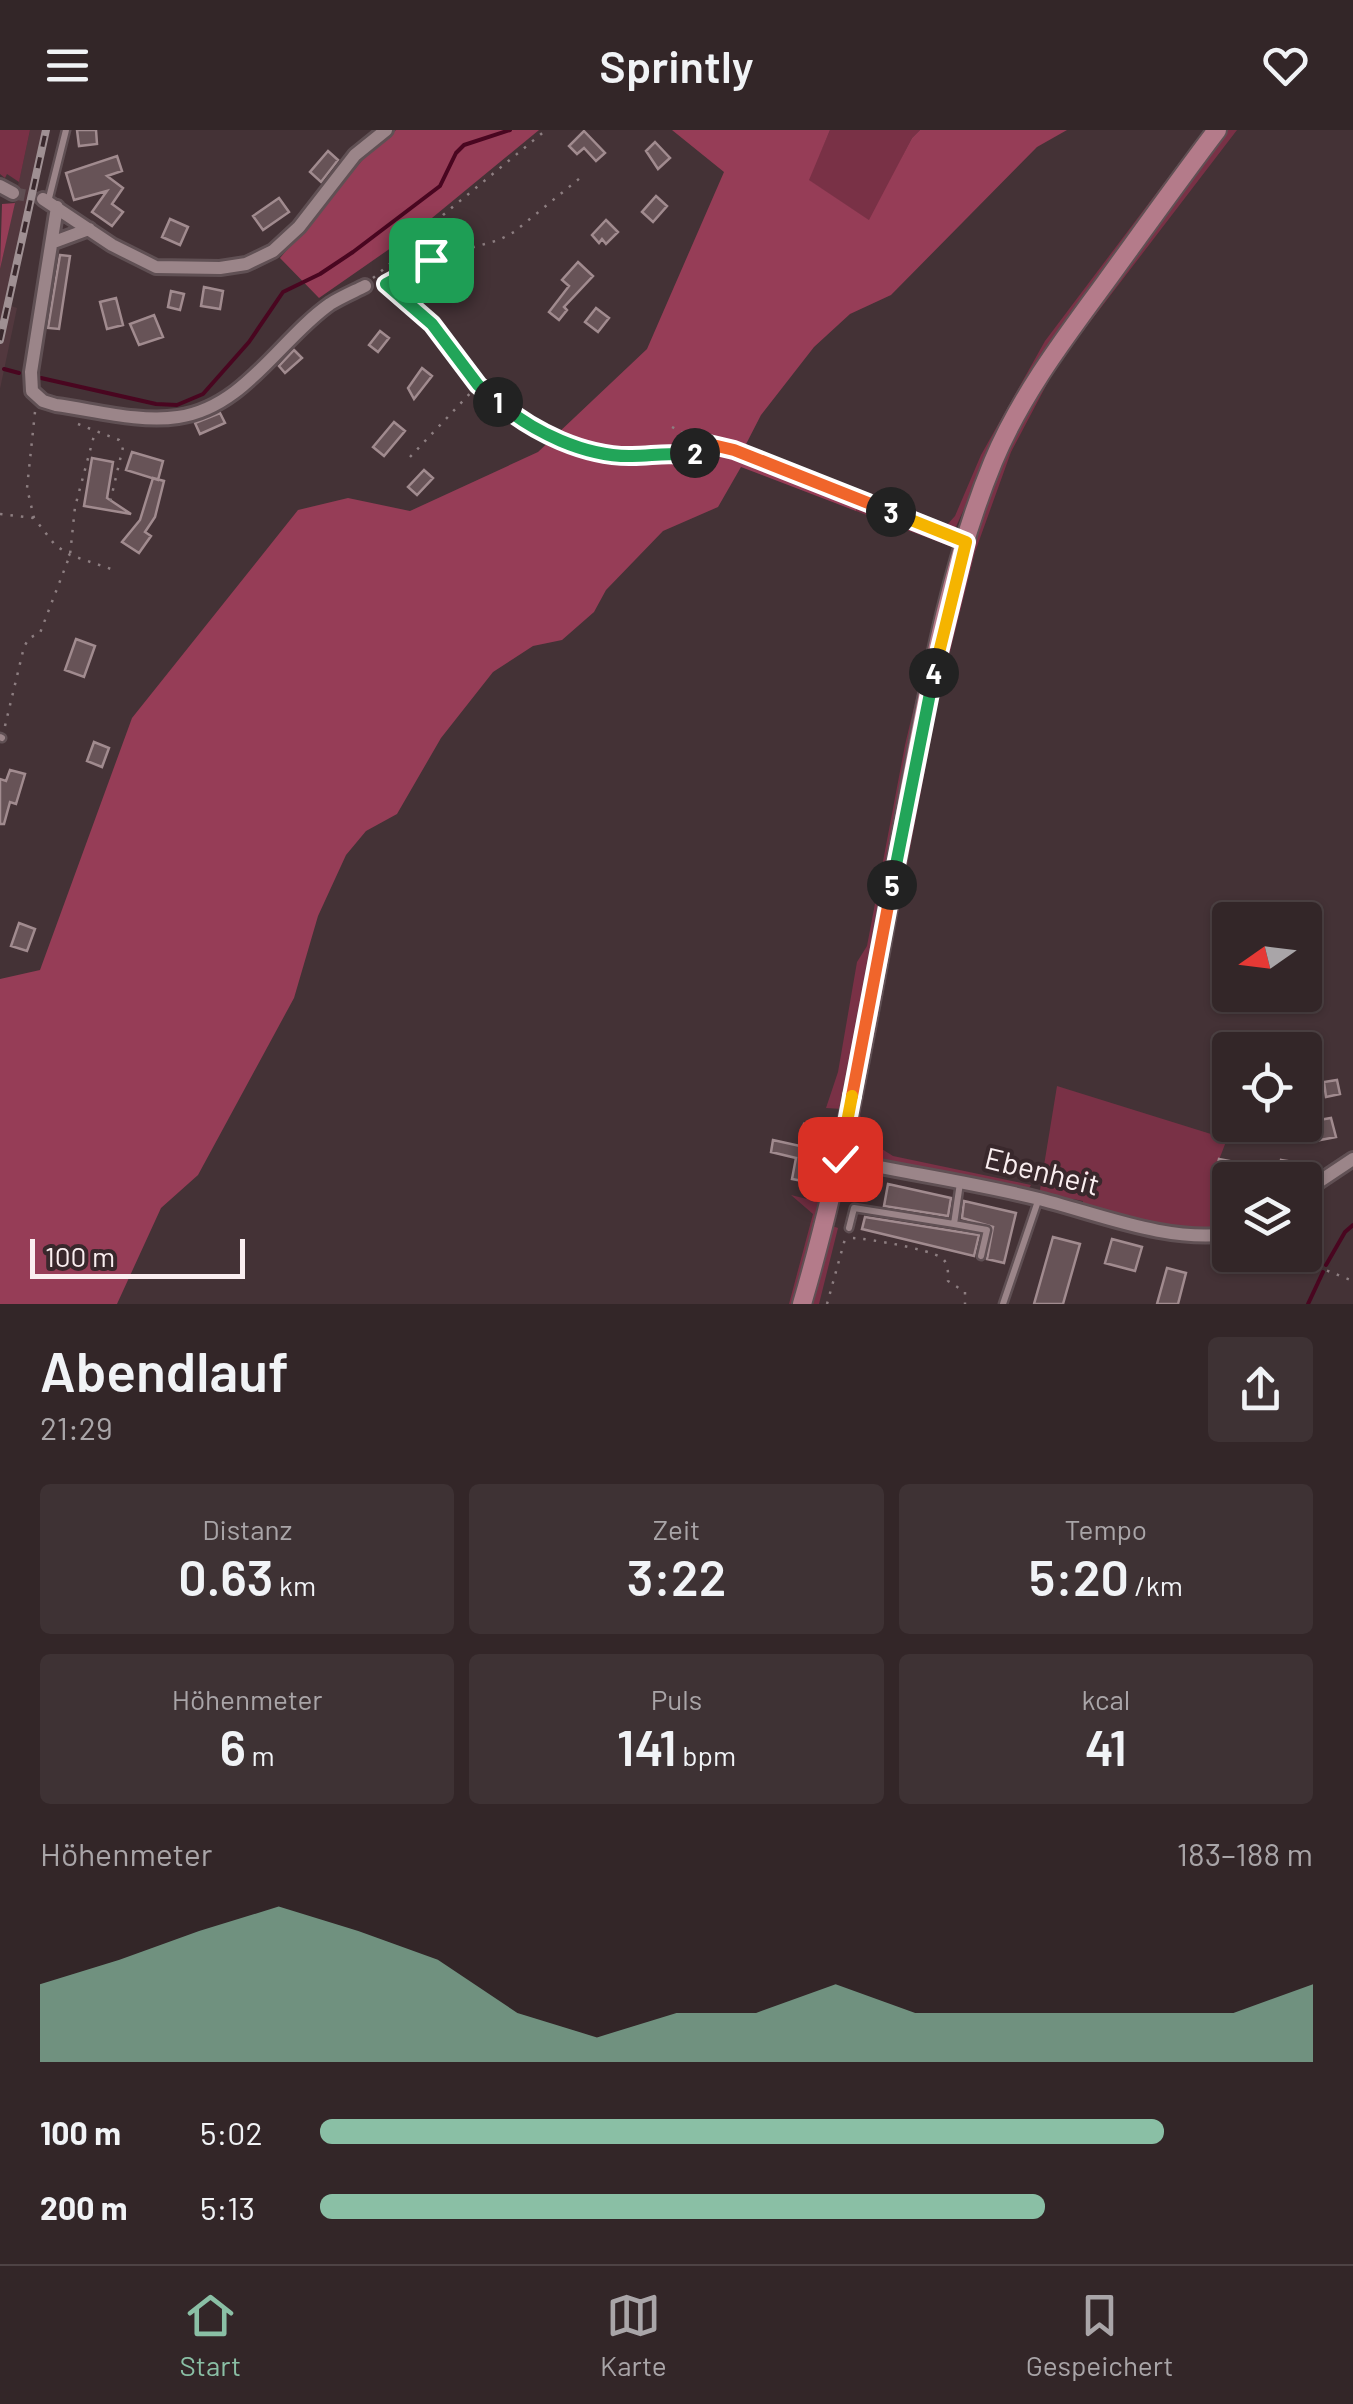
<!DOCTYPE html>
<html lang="de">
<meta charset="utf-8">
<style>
:root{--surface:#332628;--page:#3e3234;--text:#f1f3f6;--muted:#a9a5a8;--line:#4e4345;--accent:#8abfa5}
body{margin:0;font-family:Barlow,sans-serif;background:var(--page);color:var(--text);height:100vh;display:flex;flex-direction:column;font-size:38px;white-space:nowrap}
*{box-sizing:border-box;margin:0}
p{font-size:32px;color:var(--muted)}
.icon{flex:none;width:55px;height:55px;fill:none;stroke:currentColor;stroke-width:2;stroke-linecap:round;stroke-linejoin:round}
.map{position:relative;height:1174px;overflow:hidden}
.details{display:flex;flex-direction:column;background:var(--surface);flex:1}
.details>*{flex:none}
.needle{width:65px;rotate:256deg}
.fabs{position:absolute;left:1212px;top:772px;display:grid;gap:20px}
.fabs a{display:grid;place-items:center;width:110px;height:110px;border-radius:10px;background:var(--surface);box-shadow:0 2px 8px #0004,0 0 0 2px var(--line);font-size:50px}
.scale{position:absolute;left:30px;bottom:25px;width:215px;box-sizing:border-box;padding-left:10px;border:5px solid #faeef0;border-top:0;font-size:28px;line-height:35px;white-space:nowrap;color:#faeef0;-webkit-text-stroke:8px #39282c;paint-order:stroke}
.pin{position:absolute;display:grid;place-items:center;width:85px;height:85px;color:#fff;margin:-42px;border-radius:20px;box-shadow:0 5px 15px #0006}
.km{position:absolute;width:50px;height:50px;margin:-25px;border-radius:50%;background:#222;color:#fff;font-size:28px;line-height:50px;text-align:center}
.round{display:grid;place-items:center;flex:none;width:105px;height:105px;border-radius:10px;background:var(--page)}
.overview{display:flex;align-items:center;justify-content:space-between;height:170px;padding:0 40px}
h1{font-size:55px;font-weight:600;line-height:75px}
.stats{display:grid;grid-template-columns:repeat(3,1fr);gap:15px;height:170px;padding:10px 40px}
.stats div{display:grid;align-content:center;border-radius:10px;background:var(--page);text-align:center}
.stats b{font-size:50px;font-weight:600}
.stats small{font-size:28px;font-weight:400}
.stats p{font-size:28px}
.chart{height:280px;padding:20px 40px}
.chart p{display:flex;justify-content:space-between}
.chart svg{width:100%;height:180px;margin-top:10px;fill:var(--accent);opacity:.7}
ul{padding:0 40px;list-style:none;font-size:32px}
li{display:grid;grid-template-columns:160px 120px 1fr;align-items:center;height:75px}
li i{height:25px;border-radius:12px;background:var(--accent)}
header{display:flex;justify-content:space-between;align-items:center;height:130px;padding:0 40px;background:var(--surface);font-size:45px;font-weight:600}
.tabs{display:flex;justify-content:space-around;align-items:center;height:140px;border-top:2px solid var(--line);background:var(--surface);font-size:28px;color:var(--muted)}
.tabs a{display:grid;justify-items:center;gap:5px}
.tabs .on{color:var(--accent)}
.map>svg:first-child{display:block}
.built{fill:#52383e}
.green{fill:#793146}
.forest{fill:#963d57}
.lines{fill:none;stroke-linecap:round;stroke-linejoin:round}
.stream{stroke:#490620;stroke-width:4}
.building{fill:#675357;stroke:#a18b8f;stroke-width:2.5}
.street-tunnel{stroke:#5f4e52;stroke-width:12;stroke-dasharray:12 6;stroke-linecap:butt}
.lane-casing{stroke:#605054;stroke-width:11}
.street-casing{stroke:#605054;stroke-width:18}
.secondary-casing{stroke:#605054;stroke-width:22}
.path{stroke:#8d7e81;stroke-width:2.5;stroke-dasharray:2.5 8;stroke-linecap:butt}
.lane{stroke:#9b8589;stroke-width:6}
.street{stroke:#9b8589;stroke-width:12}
.secondary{stroke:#b47b8a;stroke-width:18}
.rail-casing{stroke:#9f9093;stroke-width:8}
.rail{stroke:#39282c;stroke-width:4;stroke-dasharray:11;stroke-linecap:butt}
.split-1-casing{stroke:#fff;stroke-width:20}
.split-2-casing{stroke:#fff;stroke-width:20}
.split-3-casing{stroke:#fff;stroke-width:20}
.split-4-casing{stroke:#fff;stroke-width:20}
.split-5-casing{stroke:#fff;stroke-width:20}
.split-6-casing{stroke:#fff;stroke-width:20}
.split-7-casing{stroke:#fff;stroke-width:20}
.split-1{stroke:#22a559;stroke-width:12}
.split-2{stroke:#22a559;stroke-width:12}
.split-3{stroke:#f0652b;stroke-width:12}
.split-4{stroke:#f5b400;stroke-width:12}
.split-5{stroke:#22a559;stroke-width:12}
.split-6{stroke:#f0652b;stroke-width:12}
.split-7{stroke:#f5b400;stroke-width:12}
.labels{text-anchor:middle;stroke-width:8;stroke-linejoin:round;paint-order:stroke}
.street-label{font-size:30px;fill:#faeef0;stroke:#39282c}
</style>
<header><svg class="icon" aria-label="menu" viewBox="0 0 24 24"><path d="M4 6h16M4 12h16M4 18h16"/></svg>Sprintly<svg class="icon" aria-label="heart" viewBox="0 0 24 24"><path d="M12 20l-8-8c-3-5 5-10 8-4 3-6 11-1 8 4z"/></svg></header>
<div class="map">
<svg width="1353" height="1174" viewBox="0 0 1353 1174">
<rect width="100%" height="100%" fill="#443236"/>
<path class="built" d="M 30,0 L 49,0 L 11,176 L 17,178 L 0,259 L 0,139 Z"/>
<path class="green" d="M 0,0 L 30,0 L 19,52 L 7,44 L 5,48 L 0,44 Z
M 830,0 L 920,0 L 912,8 L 870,91 L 808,50 Z
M 1204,0 L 1210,0 L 1002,294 L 955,399 L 957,415 L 910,612 L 842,979 L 826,978 L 838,942 L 857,832 L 867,816 L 905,615 L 952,417 L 856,381 L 858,373 L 743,327 L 743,321 L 934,395 L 946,396 L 955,386 L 981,325 L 1045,211 Z
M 1227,0 L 1237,0 L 1057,235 L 1011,322 L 975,422 L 939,566 L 860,984 L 866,1009 L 893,1026 L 1031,1055 L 1026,1063 L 877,1031 L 859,1020 L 852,1001 L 948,504 L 984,377 L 1001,331 L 1056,232 Z
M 1057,956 L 1227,1009 L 1214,1043 L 1232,1047 L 1217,1100 C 1172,1097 1127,1088 1083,1078 L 1083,1071 L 1073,1069 L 1071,1074 L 1039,1066 Z
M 791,1065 L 823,1073 L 795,1174 L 789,1174 L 813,1084 Z
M 832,1096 L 838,1098 L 819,1174 L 808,1174 Z"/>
<path class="forest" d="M 396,0 L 539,0 L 421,97 L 319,168 L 280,128 L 370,21 Z
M 672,0 L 830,0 L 809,50 L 869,90 L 912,8 L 920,0 L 1067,0 L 1037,17 L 891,165 L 850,184 L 814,217 L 761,285 L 743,320 L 743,327 L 858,372 L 856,381 L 741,337 L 718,377 L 663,401 L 606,460 L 594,482 L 562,510 L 533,516 L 493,542 L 441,608 L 397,684 L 366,701 L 346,725 L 318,786 L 294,868 L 198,1045 L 161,1078 L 117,1174 L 0,1174 L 0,849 L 40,840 L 132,588 L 298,380 L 348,368 L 410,381 L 538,322 L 647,219 L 724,42 Z
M 15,73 L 0,139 L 2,74 Z"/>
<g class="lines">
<path class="stream" d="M 4,239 L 19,243
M 41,248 L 156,274 L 177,275 L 203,264 L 249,212 L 283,162 L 320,144 L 353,122 L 440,56 L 456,23 L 464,15 L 510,0
M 1326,1135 L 1345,1102 L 1353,1095
M 1308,1174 L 1323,1142"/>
</g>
<path class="building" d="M 77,0 L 96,0 L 97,14 L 79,16 Z
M 584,1 L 605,23 L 596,31 L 584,18 L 577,24 L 569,16 Z
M 655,12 L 670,28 L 658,39 L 646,21 Z
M 328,21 L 338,30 L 321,52 L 310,42 Z
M 117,26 L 122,41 L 107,46 L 123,58 L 112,74 L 123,82 L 112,96 L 92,82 L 107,61 L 74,70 L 66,43 Z
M 656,66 L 667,76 L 653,92 L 642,82 Z
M 279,68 L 289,82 L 263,100 L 253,86 Z
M 170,89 L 188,97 L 180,115 L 162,107 Z
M 606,90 L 618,102 L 606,114 L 602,109 L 599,113 L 592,105 Z
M 60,125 L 70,126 L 59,199 L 48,198 Z
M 578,132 L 593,146 L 564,177 L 567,180 L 559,190 L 549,182 L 569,156 L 562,150 Z
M 204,157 L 223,161 L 220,179 L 201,176 Z
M 171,161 L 184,164 L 180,180 L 168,177 Z
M 116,168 L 123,195 L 107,199 L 100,172 Z
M 596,178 L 609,188 L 598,202 L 585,192 Z
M 154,185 L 163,207 L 139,215 L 130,194 Z
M 380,201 L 389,208 L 378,222 L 369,215 Z
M 294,220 L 302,228 L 285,243 L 279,236 Z
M 422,238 L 432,246 L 414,269 L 408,258 Z
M 220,283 L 225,293 L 200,304 L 195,293 Z
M 394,292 L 405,301 L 384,326 L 373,317 Z
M 132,322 L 163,331 L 158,350 L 126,340 Z
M 92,328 L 113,332 L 107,368 L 131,384 L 84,376 Z
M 424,340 L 433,348 L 417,365 L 408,357 Z
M 153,348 L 164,351 L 155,387 L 145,402 L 151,406 L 139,423 L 122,412 L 140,390 Z
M 76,509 L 95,516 L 84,547 L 65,540 Z
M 94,612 L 109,618 L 102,637 L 87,631 Z
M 10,640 L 25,644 L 16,674 L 10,672 L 4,694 L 0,694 L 0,649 L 6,651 Z
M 19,793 L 35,799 L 27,821 L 11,816 Z
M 1337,950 L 1340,964 L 1326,967 L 1324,952 Z
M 1331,988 L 1336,1007 L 1310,1012 L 1308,1000 L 1315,998 L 1313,991 Z
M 804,994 L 825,999 L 813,1053 L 792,1049 L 796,1028 L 771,1022 L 773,1010 L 800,1016 Z
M 1219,1029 L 1245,1034 L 1243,1047 L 1216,1042 Z
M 1281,1030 L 1300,1033 L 1298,1047 L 1277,1050 Z
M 888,1054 L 951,1068 L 948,1086 L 884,1076 Z
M 964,1071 L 1016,1083 L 1004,1133 L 987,1129 L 993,1097 L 962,1088 Z
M 865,1087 L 979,1105 L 974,1126 L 862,1099 Z
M 1053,1107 L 1080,1114 L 1063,1174 L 1034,1174 Z
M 1112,1109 L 1142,1117 L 1135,1141 L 1105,1133 Z
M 1225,1125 L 1264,1125 L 1260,1139 L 1224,1128 Z
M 1167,1138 L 1186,1143 L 1178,1174 L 1157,1174 Z"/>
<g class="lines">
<path class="street-tunnel" d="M 13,63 L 43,69"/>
<defs>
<path id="lane" d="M 48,72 L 66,0
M 0,607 L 2,608
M 954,1094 L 987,1100 L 981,1126
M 849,1098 L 854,1078 L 954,1094 L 960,1053
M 1003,1174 L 1038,1071"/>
<path id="street" d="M 0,56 L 13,63
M 43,69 L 112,115 L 156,137 L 220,138 L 246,134 L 273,121 L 299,97 L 355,25 L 386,0
M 57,77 L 31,242 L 32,261 L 43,271 L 56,275 C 94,280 140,293 178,287 C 244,278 280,209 330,174 C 341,167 353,162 365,156
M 54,112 L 89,99
M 840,1029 C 905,1043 970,1052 1035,1068 C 1097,1083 1166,1113 1230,1104
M 1305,1061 L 1353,1029"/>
<path id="secondary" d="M 802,1174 C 851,1007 877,834 909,662 C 930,552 950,436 993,332 C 1020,267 1063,210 1105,153 C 1142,102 1179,50 1217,0"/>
</defs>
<use href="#lane" class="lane-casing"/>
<use href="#street" class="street-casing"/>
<use href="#secondary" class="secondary-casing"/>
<path class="path" d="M 373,148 L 435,96 L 443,85 L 546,0
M 386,154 L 432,194 L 478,255 L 525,295 L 567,314 L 629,327 L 674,322 L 694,328 L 700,312 L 734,320 L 949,406
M 386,154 L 431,129 L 499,110 L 514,102 L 580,48
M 35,282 L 27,358 L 34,388 L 55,415 L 70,425 L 114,440
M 78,294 L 119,310 L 123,317 L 109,377
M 672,297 L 698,311
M 410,327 L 477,256
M 0,384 L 33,388
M 5,596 L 24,517 L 29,508 L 40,503 L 70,425 L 75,377 L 95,302
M 853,1108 C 870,1109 929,1119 942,1128 C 949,1134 948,1144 948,1151 L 965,1162 L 965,1174
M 1288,1125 L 1353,1151
M 827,1174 L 845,1109"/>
<use href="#lane" class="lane"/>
<use href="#street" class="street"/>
<use href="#secondary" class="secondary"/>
<defs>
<path id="rail" d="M 0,210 L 46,0"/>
</defs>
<use href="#rail" class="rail-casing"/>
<use href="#rail" class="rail"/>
</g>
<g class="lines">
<defs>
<path id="split-1" d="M 431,130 L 386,154 L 432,194 L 478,255 L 498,272"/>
<path id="split-2" d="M 498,272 C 533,302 585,327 632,326 C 655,326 671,321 694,328 L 695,323"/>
<path id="split-3" d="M 695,323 L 700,312 L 734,320 L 891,382"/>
<path id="split-4" d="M 891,382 L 966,412 L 934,543"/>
<path id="split-5" d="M 892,755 L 934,543"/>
<path id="split-6" d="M 852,966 L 892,755"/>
<path id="split-7" d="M 840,1029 L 852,966"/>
</defs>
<use href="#split-1" class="split-1-casing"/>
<use href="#split-2" class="split-2-casing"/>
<use href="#split-3" class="split-3-casing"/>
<use href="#split-4" class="split-4-casing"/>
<use href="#split-5" class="split-5-casing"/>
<use href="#split-6" class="split-6-casing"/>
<use href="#split-7" class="split-7-casing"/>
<use href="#split-1" class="split-1"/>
<use href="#split-2" class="split-2"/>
<use href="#split-3" class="split-3"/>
<use href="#split-4" class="split-4"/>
<use href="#split-5" class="split-5"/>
<use href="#split-6" class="split-6"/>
<use href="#split-7" class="split-7"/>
</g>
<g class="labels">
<g class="street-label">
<text transform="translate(1042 1042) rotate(14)" y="10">Ebenheit</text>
</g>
</g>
</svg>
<div class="fabs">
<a><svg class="needle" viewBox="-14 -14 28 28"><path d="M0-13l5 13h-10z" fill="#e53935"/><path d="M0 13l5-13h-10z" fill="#a9a5a8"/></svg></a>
<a><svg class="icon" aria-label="locate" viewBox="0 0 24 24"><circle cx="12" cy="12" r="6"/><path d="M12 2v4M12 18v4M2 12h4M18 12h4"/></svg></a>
<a><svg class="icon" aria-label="layers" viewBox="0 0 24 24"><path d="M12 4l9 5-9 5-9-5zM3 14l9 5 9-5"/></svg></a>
</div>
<div class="scale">100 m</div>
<div class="pin" style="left:431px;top:130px;background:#1e9e55"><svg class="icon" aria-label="arrive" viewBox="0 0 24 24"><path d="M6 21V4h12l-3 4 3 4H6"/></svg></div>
<div class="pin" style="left:840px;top:1029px;background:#d93025"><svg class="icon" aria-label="check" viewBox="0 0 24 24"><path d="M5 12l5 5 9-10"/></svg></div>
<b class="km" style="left:498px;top:272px">1</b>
<b class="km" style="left:695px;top:323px">2</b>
<b class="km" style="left:891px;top:382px">3</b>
<b class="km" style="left:934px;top:543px">4</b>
<b class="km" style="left:892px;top:755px">5</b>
</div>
<section class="details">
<div class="overview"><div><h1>Abendlauf</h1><p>21:29</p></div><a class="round"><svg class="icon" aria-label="share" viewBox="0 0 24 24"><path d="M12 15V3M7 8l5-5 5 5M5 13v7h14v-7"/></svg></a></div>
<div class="stats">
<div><p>Distanz</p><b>0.63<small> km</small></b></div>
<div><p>Zeit</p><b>3:22</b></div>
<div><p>Tempo</p><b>5:20<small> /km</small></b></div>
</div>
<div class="stats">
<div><p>Höhenmeter</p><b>6<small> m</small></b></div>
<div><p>Puls</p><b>141<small> bpm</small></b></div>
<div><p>kcal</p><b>41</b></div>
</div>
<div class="chart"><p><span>Höhenmeter</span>183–188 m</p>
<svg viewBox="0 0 160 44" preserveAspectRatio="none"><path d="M0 44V25L10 19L20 12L30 6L40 12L50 19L60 32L70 38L80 32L90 32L100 25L110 32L120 32L130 32L140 32L150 32L160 25V44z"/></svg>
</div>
<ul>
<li><b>100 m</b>5:02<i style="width:85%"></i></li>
<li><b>200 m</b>5:13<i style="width:73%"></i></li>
</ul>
</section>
<nav class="tabs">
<a class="on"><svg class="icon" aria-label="home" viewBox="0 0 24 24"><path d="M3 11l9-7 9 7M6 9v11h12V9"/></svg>Start</a>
<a><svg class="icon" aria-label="map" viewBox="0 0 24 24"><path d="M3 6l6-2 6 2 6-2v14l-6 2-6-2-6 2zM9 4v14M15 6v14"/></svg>Karte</a>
<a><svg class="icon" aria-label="saved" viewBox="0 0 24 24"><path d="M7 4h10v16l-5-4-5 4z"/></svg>Gespeichert</a>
</nav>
